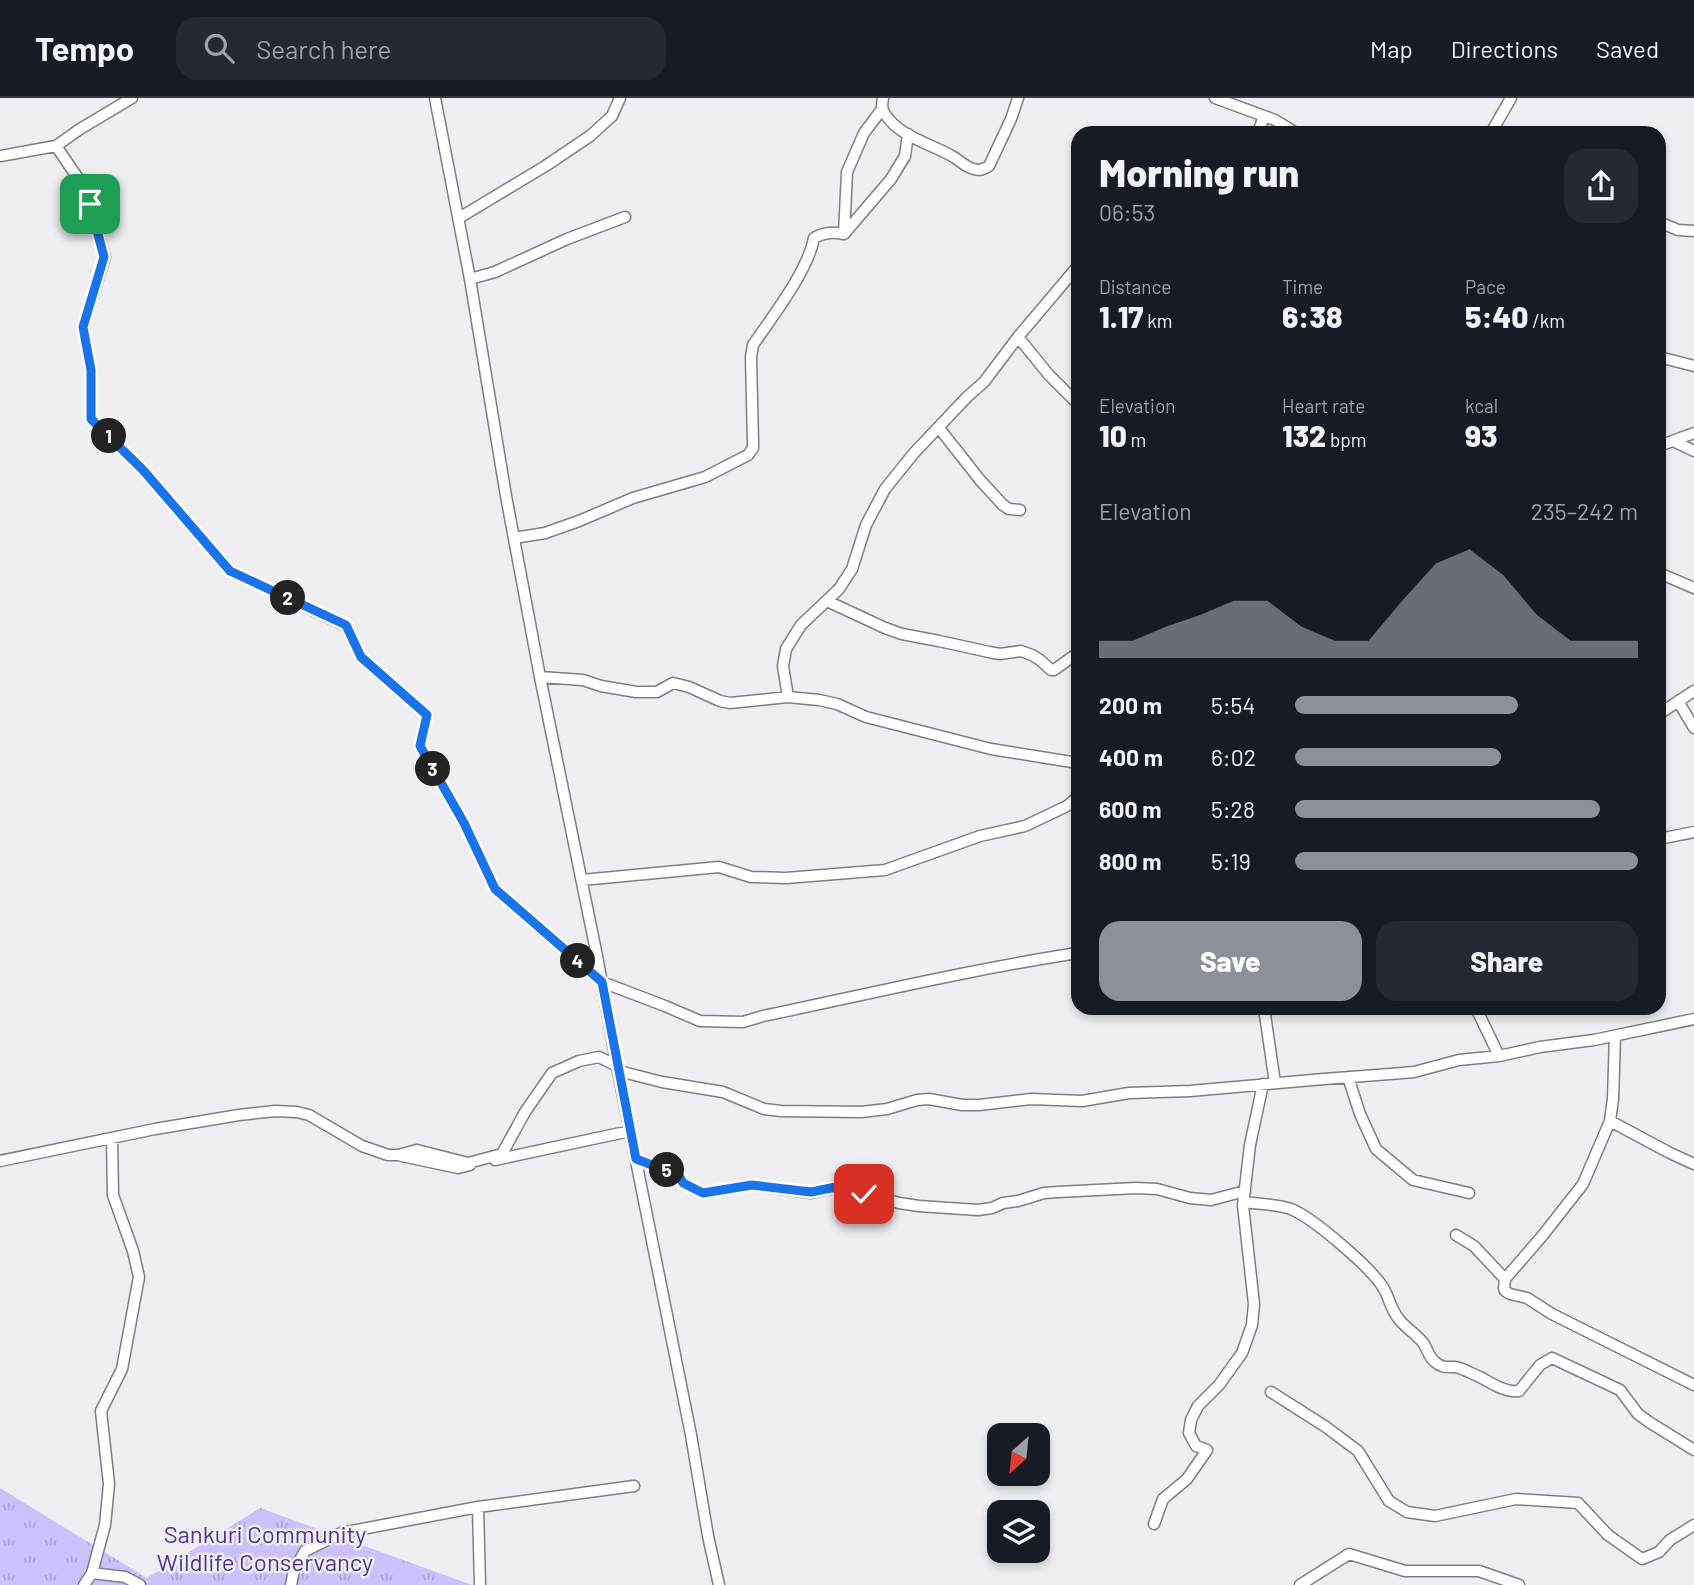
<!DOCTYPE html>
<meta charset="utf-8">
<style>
:root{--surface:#171b24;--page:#242831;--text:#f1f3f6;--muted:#9ea1a6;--line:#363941;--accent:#8c9099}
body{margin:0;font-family:Barlow,sans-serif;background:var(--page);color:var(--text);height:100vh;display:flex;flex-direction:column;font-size:26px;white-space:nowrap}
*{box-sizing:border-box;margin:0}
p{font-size:23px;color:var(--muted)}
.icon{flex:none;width:38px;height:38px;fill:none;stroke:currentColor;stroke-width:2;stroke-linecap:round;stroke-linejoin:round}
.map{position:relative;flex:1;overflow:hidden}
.panel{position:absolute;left:1071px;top:28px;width:595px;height:889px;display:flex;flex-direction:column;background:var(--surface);border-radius:21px;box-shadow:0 4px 10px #0003}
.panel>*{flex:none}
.needle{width:46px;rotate:207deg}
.fabs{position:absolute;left:987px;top:1325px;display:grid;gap:14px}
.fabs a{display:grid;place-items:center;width:63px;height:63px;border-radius:14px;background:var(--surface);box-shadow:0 4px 10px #0003;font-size:35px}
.pin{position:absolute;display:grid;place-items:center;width:60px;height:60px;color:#fff;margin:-30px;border-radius:14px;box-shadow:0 4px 10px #0006}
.km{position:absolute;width:35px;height:35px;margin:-18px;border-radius:50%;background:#222;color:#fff;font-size:19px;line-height:35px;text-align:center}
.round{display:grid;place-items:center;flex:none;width:74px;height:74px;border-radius:21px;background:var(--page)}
.overview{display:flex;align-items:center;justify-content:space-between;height:119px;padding:0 28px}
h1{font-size:38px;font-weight:800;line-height:52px}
.metrics{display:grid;grid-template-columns:repeat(3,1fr);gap:10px;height:119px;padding:7px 28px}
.metrics div{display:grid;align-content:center}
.metrics b{font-size:30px;font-weight:800}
.metrics small{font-size:19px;font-weight:400}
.metrics p{font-size:19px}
.chart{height:196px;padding:14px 28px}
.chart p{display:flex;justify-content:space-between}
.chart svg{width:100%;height:126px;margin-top:7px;fill:var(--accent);opacity:.7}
.primary-button{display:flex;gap:14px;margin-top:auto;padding:14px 28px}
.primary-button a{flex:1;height:80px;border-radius:21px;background:var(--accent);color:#fff;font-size:28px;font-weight:800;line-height:80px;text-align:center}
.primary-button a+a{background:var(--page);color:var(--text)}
ul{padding:0 28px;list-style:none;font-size:23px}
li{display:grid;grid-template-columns:112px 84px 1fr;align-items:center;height:52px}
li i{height:18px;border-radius:9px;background:var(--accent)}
header{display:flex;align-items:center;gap:42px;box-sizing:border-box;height:98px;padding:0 35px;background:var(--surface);border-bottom:2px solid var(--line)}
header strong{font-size:33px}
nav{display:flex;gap:38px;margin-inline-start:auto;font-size:24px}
.search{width:490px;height:63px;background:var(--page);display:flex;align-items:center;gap:18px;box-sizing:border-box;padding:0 24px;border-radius:21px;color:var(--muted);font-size:26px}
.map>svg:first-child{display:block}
.park{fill:url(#park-tufts)}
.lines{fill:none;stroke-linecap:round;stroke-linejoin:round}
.street-casing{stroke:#7f7e81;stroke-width:13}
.street{stroke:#fff;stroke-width:10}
.route-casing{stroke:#fff;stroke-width:14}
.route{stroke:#1a73e8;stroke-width:9}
.labels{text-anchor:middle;stroke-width:5;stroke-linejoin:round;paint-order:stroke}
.park-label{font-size:24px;fill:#503192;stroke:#efeef2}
</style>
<header>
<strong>Tempo</strong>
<div class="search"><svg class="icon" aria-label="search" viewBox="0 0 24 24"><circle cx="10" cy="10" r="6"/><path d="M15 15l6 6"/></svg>Search here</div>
<nav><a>Map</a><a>Directions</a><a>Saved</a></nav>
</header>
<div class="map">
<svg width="1694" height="1487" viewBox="0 0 1694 1487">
<defs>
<pattern id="park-tufts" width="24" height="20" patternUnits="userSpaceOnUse" patternTransform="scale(1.75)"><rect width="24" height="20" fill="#ccc1fc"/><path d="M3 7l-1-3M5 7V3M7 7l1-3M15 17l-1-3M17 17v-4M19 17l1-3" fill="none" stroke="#aea5d7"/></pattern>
</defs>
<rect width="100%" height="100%" fill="#efeef2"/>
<path class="park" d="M 0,1390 L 147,1480 L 260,1410 L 472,1487 L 0,1487 Z"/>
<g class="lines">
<defs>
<path id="street" d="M 435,0 L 470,181 L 506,398 L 540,579 L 597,858 L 617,968 L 691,1337 L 708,1438 L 719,1487
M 883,0 C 882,6 881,10 885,16 C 899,38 928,45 950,57 C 959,61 964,69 974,71 C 980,73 984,71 989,68 L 1011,21 L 1018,0
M 1215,0 L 1275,22 L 1296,35
M 1258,35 L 1264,18
M 1491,35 L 1511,0
M 56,48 L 84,89 L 105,159 L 83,229 L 91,273 L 91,321 L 143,372 L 230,473 L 346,528 L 361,559 L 427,617 L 420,648 L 464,725 L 495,791 L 602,884 L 665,908 L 700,923 L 743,924 L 763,918 C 868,896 972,871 1078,855
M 0,58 L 56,48 L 80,31 L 132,0
M 459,120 L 547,67 L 590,38 L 612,18 L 620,0
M 1659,124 L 1678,132 L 1694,133
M 844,136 L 847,74 L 864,35 L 882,11
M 844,136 L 891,81 L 905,58 L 908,36
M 470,181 L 495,174 L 567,141 L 625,119
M 1018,239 L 1049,277 L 1078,306
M 1659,259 L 1694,268
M 939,330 L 980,382 L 1003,407 L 1009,411 L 1020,412
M 1673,343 L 1694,353
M 1659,348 L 1694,335
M 514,440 L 545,435 L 579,423 L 633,400 L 705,379 L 748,357 L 753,350 L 753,345 L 751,259 L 753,247 C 772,219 808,173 814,140 C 825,134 832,134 844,136
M 1659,475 L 1694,490
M 827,503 L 885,530 L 902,536 L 939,543 L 989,554 L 1000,556 L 1021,553 L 1032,557 L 1040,562 L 1051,572 L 1054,572 L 1075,557 L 1078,557
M 540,579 L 583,582 L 601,588 L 636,594 L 657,594 L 673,585 L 689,589 L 720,603 L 730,605 L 788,599 L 819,602 L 837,606 L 866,619 L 991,651 L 1078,665
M 788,599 L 783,568 L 786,551 L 801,527 L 839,491 L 852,471 L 866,427 L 885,391 L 914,355 L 967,299 L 984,284 L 1018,239 L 1078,168
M 1678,603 L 1694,630
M 1659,616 L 1694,593
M 1659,741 L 1694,734
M 582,782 L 719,769 L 751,779 L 786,780 L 885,772 L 980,738 L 1025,728 L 1067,708 L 1078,699
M 1264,910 L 1275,985
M 1476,910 L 1499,958
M 1615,938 L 1613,1001 L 1610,1023 L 1583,1086 L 1543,1137 L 1505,1181 L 1504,1190 L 1505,1193 L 1510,1196 L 1527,1200 L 1552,1216 L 1694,1287
M 619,973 L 662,984 L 723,994 L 764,1011 L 781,1013 L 861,1014 L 887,1011 L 917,1002 L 929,1001 L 962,1007 L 979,1007 L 1031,1001 L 1082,1003 L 1129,995 L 1190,993 L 1324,981 L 1390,976 L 1414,974 L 1459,962 L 1499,958 L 1540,949 L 1594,942 L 1694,921
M 1348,979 L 1360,1016 L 1376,1051 L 1413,1082 L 1469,1095
M 1610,1023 L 1670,1055 L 1694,1066
M 112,1040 L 113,1097 L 133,1153 L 139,1179 L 122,1271 L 101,1313 L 109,1386 L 105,1427 L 92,1475 L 125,1479 L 140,1487
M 402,1058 L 458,1070 L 470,1067
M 636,1061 L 679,1077 L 683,1085 L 703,1095 L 752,1087 L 811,1095 L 841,1088 L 899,1105 L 919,1108 L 978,1112 L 992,1110 L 1003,1105 L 1018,1103 L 1044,1095 L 1058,1094 L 1136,1090 L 1157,1091 L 1190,1100 L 1211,1102 L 1245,1093
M 495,1062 L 630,1033
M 0,1063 L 155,1031 L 239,1017 L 275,1013 L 297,1014 L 309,1017 L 362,1048 L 388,1057 L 398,1057 L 417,1052 L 468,1065 L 502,1056 L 525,1014 L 552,975 L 579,963 L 599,959 L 617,968
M 1244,1104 C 1259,1106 1276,1106 1291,1111 C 1313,1120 1372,1170 1384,1191 C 1389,1200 1391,1211 1398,1220 C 1405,1230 1417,1236 1424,1246 C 1428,1253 1429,1259 1435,1264 C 1442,1270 1447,1269 1455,1269 C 1463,1270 1472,1276 1480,1279 C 1491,1285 1506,1295 1519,1293 L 1540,1267 L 1552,1260 L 1620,1292 L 1638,1316 L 1649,1324 L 1694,1352
M 1456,1137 L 1474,1148 L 1505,1181
M 1271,1294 L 1326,1329 L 1358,1353 L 1389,1403 L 1407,1414 L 1435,1418 L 1516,1401 L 1578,1405 L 1608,1437 L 1642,1461 L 1659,1454 L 1670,1442 L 1694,1427
M 478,1409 L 480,1487
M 1154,1426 L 1163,1401 L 1187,1381 L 1207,1352 L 1196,1348 L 1189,1335 L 1191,1322 L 1198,1308 L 1219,1287 L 1242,1255 L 1252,1227 L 1254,1206 L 1243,1107 L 1250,1047 L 1263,986
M 84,1487 L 92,1475
M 291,1487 L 294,1472 L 305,1453 L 341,1435 L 478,1409 L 634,1388
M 1300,1487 L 1349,1456 L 1405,1473 L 1479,1473 L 1519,1487"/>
</defs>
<use href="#street" class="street-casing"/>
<use href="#street" class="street"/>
</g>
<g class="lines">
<defs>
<path id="route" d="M 90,106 L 104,159 L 83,229 L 91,272 L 91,321 L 143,372 L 230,473 L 346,527 L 361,559 L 427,617 L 420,648 L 464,725 L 495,791 L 602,884 L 636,1061 L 679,1077 L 683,1085 L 703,1095 L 752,1087 L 811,1094 L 841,1088 L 864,1096"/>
</defs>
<use href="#route" class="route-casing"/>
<use href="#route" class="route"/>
</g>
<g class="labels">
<g class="park-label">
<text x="265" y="1445">Sankuri Community<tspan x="265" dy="28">Wildlife Conservancy</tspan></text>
</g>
</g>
</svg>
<div class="fabs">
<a><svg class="needle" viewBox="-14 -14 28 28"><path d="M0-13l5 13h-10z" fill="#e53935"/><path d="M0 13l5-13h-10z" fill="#9ea1a6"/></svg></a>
<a><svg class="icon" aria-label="layers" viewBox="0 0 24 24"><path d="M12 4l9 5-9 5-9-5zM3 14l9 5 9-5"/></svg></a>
</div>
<div class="pin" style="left:90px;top:106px;background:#1e9e55"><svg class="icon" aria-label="arrive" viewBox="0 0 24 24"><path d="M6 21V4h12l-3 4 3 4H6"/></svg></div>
<div class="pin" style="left:864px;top:1096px;background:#d93025"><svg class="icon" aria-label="check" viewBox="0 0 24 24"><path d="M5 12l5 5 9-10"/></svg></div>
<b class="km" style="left:109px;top:338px">1</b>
<b class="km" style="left:288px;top:500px">2</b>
<b class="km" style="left:433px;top:671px">3</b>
<b class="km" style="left:578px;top:863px">4</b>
<b class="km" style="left:667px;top:1072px">5</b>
<section class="panel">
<div class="overview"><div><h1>Morning run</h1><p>06:53</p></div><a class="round"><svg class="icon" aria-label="share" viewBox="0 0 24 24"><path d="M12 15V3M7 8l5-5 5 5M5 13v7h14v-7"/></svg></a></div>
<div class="metrics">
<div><p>Distance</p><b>1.17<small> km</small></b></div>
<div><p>Time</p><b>6:38</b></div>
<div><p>Pace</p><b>5:40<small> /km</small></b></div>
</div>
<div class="metrics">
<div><p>Elevation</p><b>10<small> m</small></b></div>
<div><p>Heart rate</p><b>132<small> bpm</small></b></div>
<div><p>kcal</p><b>93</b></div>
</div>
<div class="chart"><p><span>Elevation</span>235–242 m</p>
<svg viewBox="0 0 160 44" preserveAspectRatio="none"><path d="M0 44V38L10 38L20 33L30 29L40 24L50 24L60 33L70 38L80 38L90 24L100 11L110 6L120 15L130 29L140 38L150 38L160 38V44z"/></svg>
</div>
<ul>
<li><b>200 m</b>5:54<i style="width:65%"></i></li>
<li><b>400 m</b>6:02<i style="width:60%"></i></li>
<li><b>600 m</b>5:28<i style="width:89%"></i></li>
<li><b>800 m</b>5:19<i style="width:100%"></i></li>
</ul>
<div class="primary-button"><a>Save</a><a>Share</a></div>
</section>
</div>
